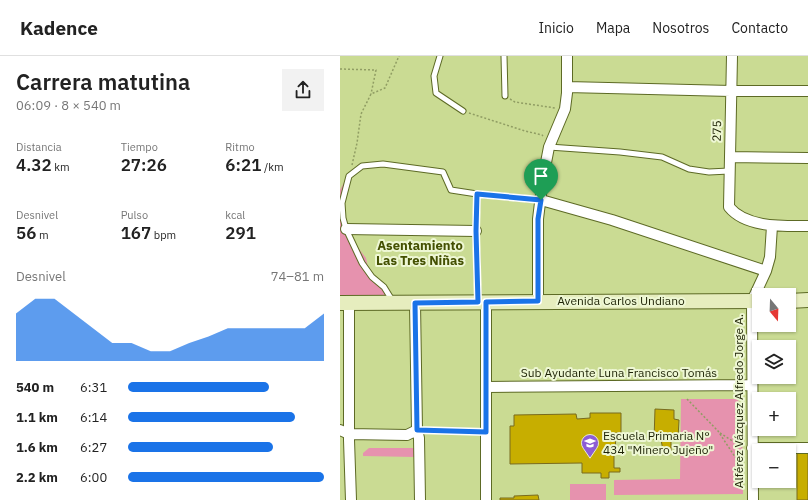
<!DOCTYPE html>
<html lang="es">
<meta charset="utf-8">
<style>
:root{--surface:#fff;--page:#f2f2f2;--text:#222;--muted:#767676;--line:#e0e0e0;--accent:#1a73e8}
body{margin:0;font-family:"IBM Plex Sans",sans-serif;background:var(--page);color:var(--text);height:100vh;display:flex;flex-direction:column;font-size:15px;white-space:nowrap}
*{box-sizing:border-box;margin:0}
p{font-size:13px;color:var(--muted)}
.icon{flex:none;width:22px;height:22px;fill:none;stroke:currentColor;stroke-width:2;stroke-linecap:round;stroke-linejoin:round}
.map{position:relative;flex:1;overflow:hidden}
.details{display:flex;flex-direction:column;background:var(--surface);width:340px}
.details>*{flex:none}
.needle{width:26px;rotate:161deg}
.tools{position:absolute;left:412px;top:232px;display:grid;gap:8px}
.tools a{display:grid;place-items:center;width:44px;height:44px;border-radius:0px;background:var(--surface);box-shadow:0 1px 3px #0004;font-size:20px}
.pin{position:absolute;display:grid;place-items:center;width:34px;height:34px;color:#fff;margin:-41px -17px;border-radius:50% 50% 50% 0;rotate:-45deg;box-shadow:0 0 4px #0007}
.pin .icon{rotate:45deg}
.round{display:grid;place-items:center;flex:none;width:42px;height:42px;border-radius:0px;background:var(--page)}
.headline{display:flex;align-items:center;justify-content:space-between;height:68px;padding:0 16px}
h1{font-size:22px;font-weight:600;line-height:30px}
.figures{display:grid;grid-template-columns:repeat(3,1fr);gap:6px;height:68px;padding:4px 16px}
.figures div{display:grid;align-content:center}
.figures b{font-size:17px;font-weight:600}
.figures small{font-size:11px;font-weight:400}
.figures p{font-size:11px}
.chart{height:112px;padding:8px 16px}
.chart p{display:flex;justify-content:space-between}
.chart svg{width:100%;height:72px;margin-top:4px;fill:var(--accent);opacity:.7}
ul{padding:0 16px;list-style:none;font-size:13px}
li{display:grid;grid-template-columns:64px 48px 1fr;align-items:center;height:30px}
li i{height:10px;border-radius:5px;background:var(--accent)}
header{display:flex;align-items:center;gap:24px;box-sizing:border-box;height:56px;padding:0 20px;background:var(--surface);border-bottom:1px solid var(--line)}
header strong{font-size:19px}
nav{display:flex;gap:22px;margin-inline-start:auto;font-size:14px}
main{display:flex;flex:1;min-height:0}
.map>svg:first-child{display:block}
.green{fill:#e692ae}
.building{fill:#c7ae00;stroke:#786b1f}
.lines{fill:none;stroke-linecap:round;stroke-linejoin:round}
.lane-casing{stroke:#5d6a25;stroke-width:7}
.street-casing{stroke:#5d6a25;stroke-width:12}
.secondary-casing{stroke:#5d6a25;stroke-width:16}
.path{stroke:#909d63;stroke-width:1.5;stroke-dasharray:2 2;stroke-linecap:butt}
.lane{stroke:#fff;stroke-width:5}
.street{stroke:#fff;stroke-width:10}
.secondary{stroke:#e6edbe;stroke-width:14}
.route-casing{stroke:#fff;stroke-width:8}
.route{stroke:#1a73e8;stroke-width:5}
.labels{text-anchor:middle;stroke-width:4;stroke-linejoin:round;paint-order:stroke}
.street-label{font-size:12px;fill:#1d2205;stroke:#eef7d4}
.poi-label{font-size:12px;fill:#1d2205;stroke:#eef7d4;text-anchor:start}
.neighbourhood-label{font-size:13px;font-weight:bold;fill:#445002;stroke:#eef7d4}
</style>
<header>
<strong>Kadence</strong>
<nav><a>Inicio</a><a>Mapa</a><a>Nosotros</a><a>Contacto</a></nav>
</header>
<main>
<section class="details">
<div class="headline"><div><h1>Carrera matutina</h1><p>06:09 · 8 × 540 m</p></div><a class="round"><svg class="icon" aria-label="share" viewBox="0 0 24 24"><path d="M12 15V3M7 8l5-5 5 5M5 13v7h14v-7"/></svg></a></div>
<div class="figures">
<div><p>Distancia</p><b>4.32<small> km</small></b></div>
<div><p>Tiempo</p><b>27:26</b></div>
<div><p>Ritmo</p><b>6:21<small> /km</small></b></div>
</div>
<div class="figures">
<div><p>Desnivel</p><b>56<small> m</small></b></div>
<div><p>Pulso</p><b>167<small> bpm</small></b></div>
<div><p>kcal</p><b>291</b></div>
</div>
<div class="chart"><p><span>Desnivel</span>74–81 m</p>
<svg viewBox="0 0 160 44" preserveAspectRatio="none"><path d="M0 44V15L10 6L20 6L30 15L40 24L50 33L60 33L70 38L80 38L90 33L100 29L110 24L120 24L130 24L140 24L150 24L160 15V44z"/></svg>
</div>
<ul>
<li><b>540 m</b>6:31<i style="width:72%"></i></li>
<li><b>1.1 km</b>6:14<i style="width:85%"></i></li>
<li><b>1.6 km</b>6:27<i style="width:74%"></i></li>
<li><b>2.2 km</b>6:00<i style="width:100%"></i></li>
</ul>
</section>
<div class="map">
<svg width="468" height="444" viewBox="0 0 468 444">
<rect width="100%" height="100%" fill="#cadb93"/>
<path class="green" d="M 5,125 L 5,175 L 26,202 L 30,221 L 43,232 L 49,241 L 42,239 L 0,239 L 0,134 Z
M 341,343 L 397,343 L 402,349 L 403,438 L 274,439 L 274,424 L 340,423 Z
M 29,392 L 75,392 L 75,401 L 23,400 L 23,397 Z
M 230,428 L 266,428 L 266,444 L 230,444 Z"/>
<path class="building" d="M 315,353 L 334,354 L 334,363 L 339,364 L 338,383 L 331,382 L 331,395 L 323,394 L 321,384 L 314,384 Z
M 250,357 L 281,357 L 281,377 L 275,377 L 276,397 L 274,397 L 274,412 L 280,412 L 280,416 L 269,416 L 269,422 L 261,422 L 261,417 L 242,417 L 242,407 L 170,408 L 170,370 L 174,370 L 174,359 L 236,358 L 237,363 L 250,362 Z
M 457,397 L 468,397 L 468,444 L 457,444 Z
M 198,439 L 199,444 L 160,444 L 160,442 L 174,442 L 174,440 Z"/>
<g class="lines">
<defs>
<path id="lane" d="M 100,0 L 94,20 L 96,37 L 123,55
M 164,0 L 165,40
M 209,91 L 280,96 L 322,101 L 349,113 L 369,116 L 389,115
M 137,138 L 136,175 L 138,245
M 52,244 L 44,231 L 32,221 L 22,207 L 6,173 L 3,162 L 2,147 L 9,120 L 22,110 L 43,108 L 103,116 L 111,134 L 137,138 L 201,144"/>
<path id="street" d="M 392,0 L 389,151 C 406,172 443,170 468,170
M 227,31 L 391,35 L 468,35
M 390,101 L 468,102
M 201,144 L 272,164 L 426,215
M 6,173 L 136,175
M 198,245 L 198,163 L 203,122 L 209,91 L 225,53 L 227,37 L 227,0
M 9,247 L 9,384 L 11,444
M 75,247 L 77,374 L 79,382 L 80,444
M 147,331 L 412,329
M 0,374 L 9,378 L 67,379 L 77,374
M 412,392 L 468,392
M 146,444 L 146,246
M 413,444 L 412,245 L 426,215 L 430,201 L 432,170"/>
<path id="secondary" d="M 449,245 L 468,244
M 0,247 L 419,245"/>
</defs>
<use href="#lane" class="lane-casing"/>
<use href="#street" class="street-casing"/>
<use href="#secondary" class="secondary-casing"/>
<path class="path" d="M 0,13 L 36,14 L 31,38
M 170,43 L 175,46 L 215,52
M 129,57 L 185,75 L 202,79 L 203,80
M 12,109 L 17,87 L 21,58 L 31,38 L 45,32 L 59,0
M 347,343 L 378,375 L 403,413
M 87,375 L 137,376
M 380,377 L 402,391"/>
<use href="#lane" class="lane"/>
<use href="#street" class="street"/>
<use href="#secondary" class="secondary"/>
</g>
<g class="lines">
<defs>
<path id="route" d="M 137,138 L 201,144 L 198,163 L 198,245 L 146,246 L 146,376 L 77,374 L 75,247 L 138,246 L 136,175 Z"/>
</defs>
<use href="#route" class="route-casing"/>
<use href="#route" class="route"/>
</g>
<defs>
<symbol id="school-pin" viewBox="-11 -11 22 30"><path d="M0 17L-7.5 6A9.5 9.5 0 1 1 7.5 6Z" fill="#8c5cd5" stroke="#eef7d4"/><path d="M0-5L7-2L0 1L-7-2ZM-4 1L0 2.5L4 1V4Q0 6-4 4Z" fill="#fff"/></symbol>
</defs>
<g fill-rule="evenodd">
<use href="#school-pin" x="240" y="377" width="20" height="27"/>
</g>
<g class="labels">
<g class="street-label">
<text transform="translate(377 75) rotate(-89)" y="4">275</text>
<text x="281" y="249">Avenida Carlos Undiano</text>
<text x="279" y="321">Sub Ayudante Luna Francisco Tomás</text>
<text transform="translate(399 345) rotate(-90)" y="4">Alférez Vázquez Alfredo Jorge A.</text>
</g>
<g class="poi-label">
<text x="263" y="384">Escuela Primaria N°<tspan x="263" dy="14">434 "Minero Jujeño"</tspan></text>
</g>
<g class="neighbourhood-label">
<text x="80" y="194">Asentamiento<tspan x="80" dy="15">Las Tres Niñas</tspan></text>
</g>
</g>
</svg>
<div class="tools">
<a><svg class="needle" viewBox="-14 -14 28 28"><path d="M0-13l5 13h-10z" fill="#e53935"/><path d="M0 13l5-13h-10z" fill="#767676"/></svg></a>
<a><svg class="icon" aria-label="layers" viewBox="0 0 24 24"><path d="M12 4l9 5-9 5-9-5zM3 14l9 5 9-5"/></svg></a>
<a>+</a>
<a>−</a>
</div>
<div class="pin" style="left:201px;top:144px;background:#1e9e55"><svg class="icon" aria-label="arrive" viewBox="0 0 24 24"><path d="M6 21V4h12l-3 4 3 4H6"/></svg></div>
</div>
</main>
